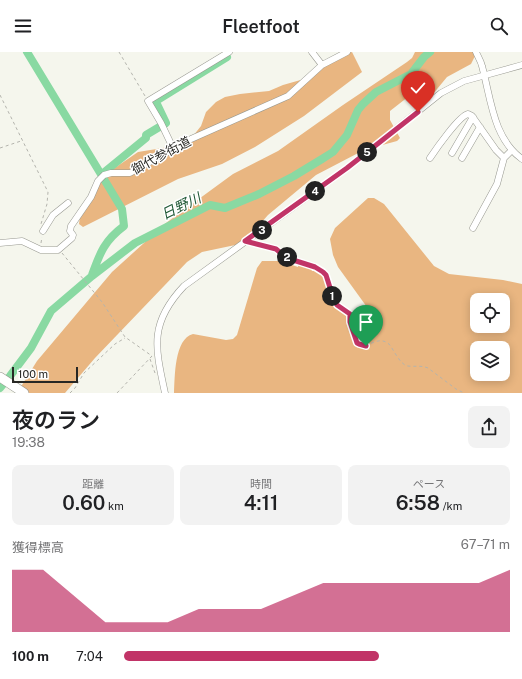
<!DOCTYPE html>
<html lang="ja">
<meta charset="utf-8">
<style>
:root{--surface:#fff;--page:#f2f2f2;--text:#202124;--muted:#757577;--accent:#c13467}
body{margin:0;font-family:"Public Sans","Noto Sans JP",sans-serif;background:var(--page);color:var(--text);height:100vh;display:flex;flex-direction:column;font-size:15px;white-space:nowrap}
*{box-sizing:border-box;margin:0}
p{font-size:13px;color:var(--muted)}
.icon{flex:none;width:22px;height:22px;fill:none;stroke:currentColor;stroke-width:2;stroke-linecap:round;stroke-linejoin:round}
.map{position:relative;height:341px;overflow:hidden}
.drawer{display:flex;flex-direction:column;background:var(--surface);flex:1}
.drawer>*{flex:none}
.fabs{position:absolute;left:470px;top:241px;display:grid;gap:8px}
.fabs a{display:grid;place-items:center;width:40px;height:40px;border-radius:8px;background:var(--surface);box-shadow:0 2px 10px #0003;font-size:20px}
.scale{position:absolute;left:12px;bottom:10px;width:66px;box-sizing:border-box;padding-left:4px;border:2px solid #272724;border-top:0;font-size:11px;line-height:14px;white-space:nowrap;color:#272724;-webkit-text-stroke:3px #fff;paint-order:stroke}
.pin{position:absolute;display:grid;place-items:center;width:34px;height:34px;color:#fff;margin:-41px -17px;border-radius:50% 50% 50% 0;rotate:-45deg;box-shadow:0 0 4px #0007}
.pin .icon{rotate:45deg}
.km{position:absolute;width:20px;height:20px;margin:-10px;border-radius:50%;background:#222;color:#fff;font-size:11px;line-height:20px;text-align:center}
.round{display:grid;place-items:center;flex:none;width:42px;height:42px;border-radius:8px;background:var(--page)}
.head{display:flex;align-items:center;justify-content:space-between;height:68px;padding:0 12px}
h1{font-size:22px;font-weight:600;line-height:30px}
.figures{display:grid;grid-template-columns:repeat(3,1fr);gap:6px;height:68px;padding:4px 12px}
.figures div{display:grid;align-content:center;border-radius:8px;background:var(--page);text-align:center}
.figures b{font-size:20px;font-weight:600}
.figures small{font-size:11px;font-weight:400}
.figures p{font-size:11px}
.chart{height:112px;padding:8px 12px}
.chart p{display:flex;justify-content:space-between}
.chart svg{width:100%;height:72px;margin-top:4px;fill:var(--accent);opacity:.7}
ul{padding:0 12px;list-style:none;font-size:13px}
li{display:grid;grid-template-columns:64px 48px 1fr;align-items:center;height:30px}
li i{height:10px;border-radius:5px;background:var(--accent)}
header{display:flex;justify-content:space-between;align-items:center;height:52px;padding:0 12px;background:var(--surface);font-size:18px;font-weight:600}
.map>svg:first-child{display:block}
.green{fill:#e9b681;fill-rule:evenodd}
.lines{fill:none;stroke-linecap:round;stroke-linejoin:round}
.river{stroke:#89d9a2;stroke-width:8}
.minor-casing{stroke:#979890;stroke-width:7}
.highway-casing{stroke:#979890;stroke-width:10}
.path{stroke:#b4b4ad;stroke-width:1;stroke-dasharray:3 3;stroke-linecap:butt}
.minor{stroke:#fff;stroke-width:6}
.highway{stroke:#fff;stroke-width:9}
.route-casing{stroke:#fff;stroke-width:8}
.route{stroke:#c13467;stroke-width:5}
.labels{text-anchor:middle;stroke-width:3;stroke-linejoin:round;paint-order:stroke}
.street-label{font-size:13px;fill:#272724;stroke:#fff}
.water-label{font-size:14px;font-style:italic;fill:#1f5835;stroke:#fff}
</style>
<header><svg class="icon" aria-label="menu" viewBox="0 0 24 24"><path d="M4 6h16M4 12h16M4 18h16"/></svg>Fleetfoot<svg class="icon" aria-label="search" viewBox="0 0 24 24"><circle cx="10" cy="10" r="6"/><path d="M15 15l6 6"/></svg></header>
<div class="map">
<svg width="522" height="341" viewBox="0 0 522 341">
<rect width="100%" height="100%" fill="#f5f6ed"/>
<path class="green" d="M 352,0 L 362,20 L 304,64 L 255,95 L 222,112 L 178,127 L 83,175 L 79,172 L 80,164 L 106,122 L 138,100 L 175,94 L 193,84 L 201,74 L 206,60 L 216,50 L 225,45 L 240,42 L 269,39 L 283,33 L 311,25 L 326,13 L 348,1 Z
M 415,0 L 475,0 L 475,4 L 471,12 L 447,25 L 428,48 L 419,41 L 413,41 L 390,59 L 390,68 L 400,86 L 397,89 L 364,98 L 316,123 L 268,163 L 261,171 L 257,178 L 240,192 L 202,200 L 187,210 L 95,306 L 65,341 L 17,341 L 37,309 L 112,220 L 166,171 L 233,122 L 278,99 L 343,53 L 407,10 L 412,6 Z
M 368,146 L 374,146 L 384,152 L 434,214 L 449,222 L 503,228 L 522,232 L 522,341 L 174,341 C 175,325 174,287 193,282 L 226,288 L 233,287 L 237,283 L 257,216 L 262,209 L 280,209 L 298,215 L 299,211 L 305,215 L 310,215 L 312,219 L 319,219 L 324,223 L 333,239 L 331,241 C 342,256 352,280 372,283 L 376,279 L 377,269 L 338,215 L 333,203 L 330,187 L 335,176 ZM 477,248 L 503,248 L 503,274 L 477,274 ZM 477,296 L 503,296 L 503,322 L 477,322 Z"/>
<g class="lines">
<path class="river" d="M 27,0 L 122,157 L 124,174 C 104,189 100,201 92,223
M 165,72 L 166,71 L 156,50 L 159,47 L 227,5
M 102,122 L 146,86 L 146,83 L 161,74
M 0,336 L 10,324 L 31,296 L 51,259 L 92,224 L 135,191 L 210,153 L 225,156 L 259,142 L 294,124 L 322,107 L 333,100 L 347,83 L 358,58 L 363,52 L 376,40 L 411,22 L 424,5 L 430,0"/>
<defs>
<path id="minor" d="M 312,0 L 322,13
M 476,0 C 478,5 481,9 482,14 C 491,47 493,86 522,107
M 173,96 L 161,71 L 148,49 L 229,0
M 452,101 L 473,65
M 430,106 C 436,97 459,64 468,62 L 472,64 L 496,98 L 504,106
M 462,106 L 480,75
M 473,176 L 497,132 L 504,106 L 512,98
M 43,179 L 53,163 L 68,151
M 0,191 L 22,189 L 41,198 L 58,198 L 72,186 L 73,183 L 70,179 L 71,174 L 91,145 L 98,129 L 104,123 L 111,121 L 130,121 L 191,87 L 288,44 L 322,13 L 347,0
M 165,341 C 155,295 149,271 184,234 L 347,116 L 441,41 L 464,29 L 522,13"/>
<path id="highway" d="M 0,325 L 24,341"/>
</defs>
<use href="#minor" class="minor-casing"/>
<use href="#highway" class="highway-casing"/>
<path class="path" d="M 119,0 L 145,44
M 0,43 L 48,140 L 47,152 L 41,172
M 0,96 L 21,89
M 41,191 L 42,185
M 252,191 L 276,197 L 283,203 L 293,208 L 315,215 L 323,220 L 326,223 L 333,245 L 337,253 L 349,262 L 350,271 L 357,291 C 369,299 376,282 389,292 C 394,298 400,313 408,314 C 415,315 421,313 428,316 L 456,337 L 464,341
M 62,201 L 102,250 L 125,285 L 152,304 L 117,341
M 150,307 L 155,321
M 70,341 L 75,336 L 84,321 L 115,292 L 125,286"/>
<use href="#minor" class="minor"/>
<use href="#highway" class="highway"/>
</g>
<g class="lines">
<defs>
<path id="route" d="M 366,294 L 359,292 L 357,291 L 350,270 L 350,262 L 337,253 L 333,245 L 326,223 L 323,220 L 315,215 L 293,208 L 283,203 L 276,197 L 245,189 L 347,116 L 418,60"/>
</defs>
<use href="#route" class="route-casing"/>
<use href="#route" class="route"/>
</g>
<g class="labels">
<g class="street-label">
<text transform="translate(161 103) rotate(-28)" y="5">御代参街道</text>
</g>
<g class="water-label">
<text transform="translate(181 154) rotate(-26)" y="5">日野川</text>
</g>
</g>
</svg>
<div class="fabs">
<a><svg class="icon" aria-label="locate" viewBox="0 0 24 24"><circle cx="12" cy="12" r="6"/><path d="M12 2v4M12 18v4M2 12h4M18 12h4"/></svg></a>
<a><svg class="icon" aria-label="layers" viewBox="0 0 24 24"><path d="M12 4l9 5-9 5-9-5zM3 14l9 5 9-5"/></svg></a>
</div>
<div class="scale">100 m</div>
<div class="pin" style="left:366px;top:294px;background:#1e9e55"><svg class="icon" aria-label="arrive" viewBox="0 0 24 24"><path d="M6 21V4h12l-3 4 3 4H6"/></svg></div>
<div class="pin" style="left:418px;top:60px;background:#d93025"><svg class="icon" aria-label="check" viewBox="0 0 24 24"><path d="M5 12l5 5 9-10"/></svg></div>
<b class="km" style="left:332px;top:244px">1</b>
<b class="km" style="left:287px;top:205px">2</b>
<b class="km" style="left:262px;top:178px">3</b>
<b class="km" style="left:315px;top:139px">4</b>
<b class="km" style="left:367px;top:100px">5</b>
</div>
<section class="drawer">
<div class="head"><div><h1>夜のラン</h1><p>19:38</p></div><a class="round"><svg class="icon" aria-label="share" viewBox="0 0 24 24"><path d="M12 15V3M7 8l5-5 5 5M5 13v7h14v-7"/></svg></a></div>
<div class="figures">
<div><p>距離</p><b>0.60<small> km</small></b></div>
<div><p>時間</p><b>4:11</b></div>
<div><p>ペース</p><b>6:58<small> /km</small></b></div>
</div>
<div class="chart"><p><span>獲得標高</span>67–71 m</p>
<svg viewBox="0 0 160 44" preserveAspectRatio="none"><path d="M0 44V6L10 6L20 22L30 38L40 38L50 38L60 30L70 30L80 30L90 22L100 14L110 14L120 14L130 14L140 14L150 14L160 6V44z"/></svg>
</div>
<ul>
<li><b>100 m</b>7:04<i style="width:66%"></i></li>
</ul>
</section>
